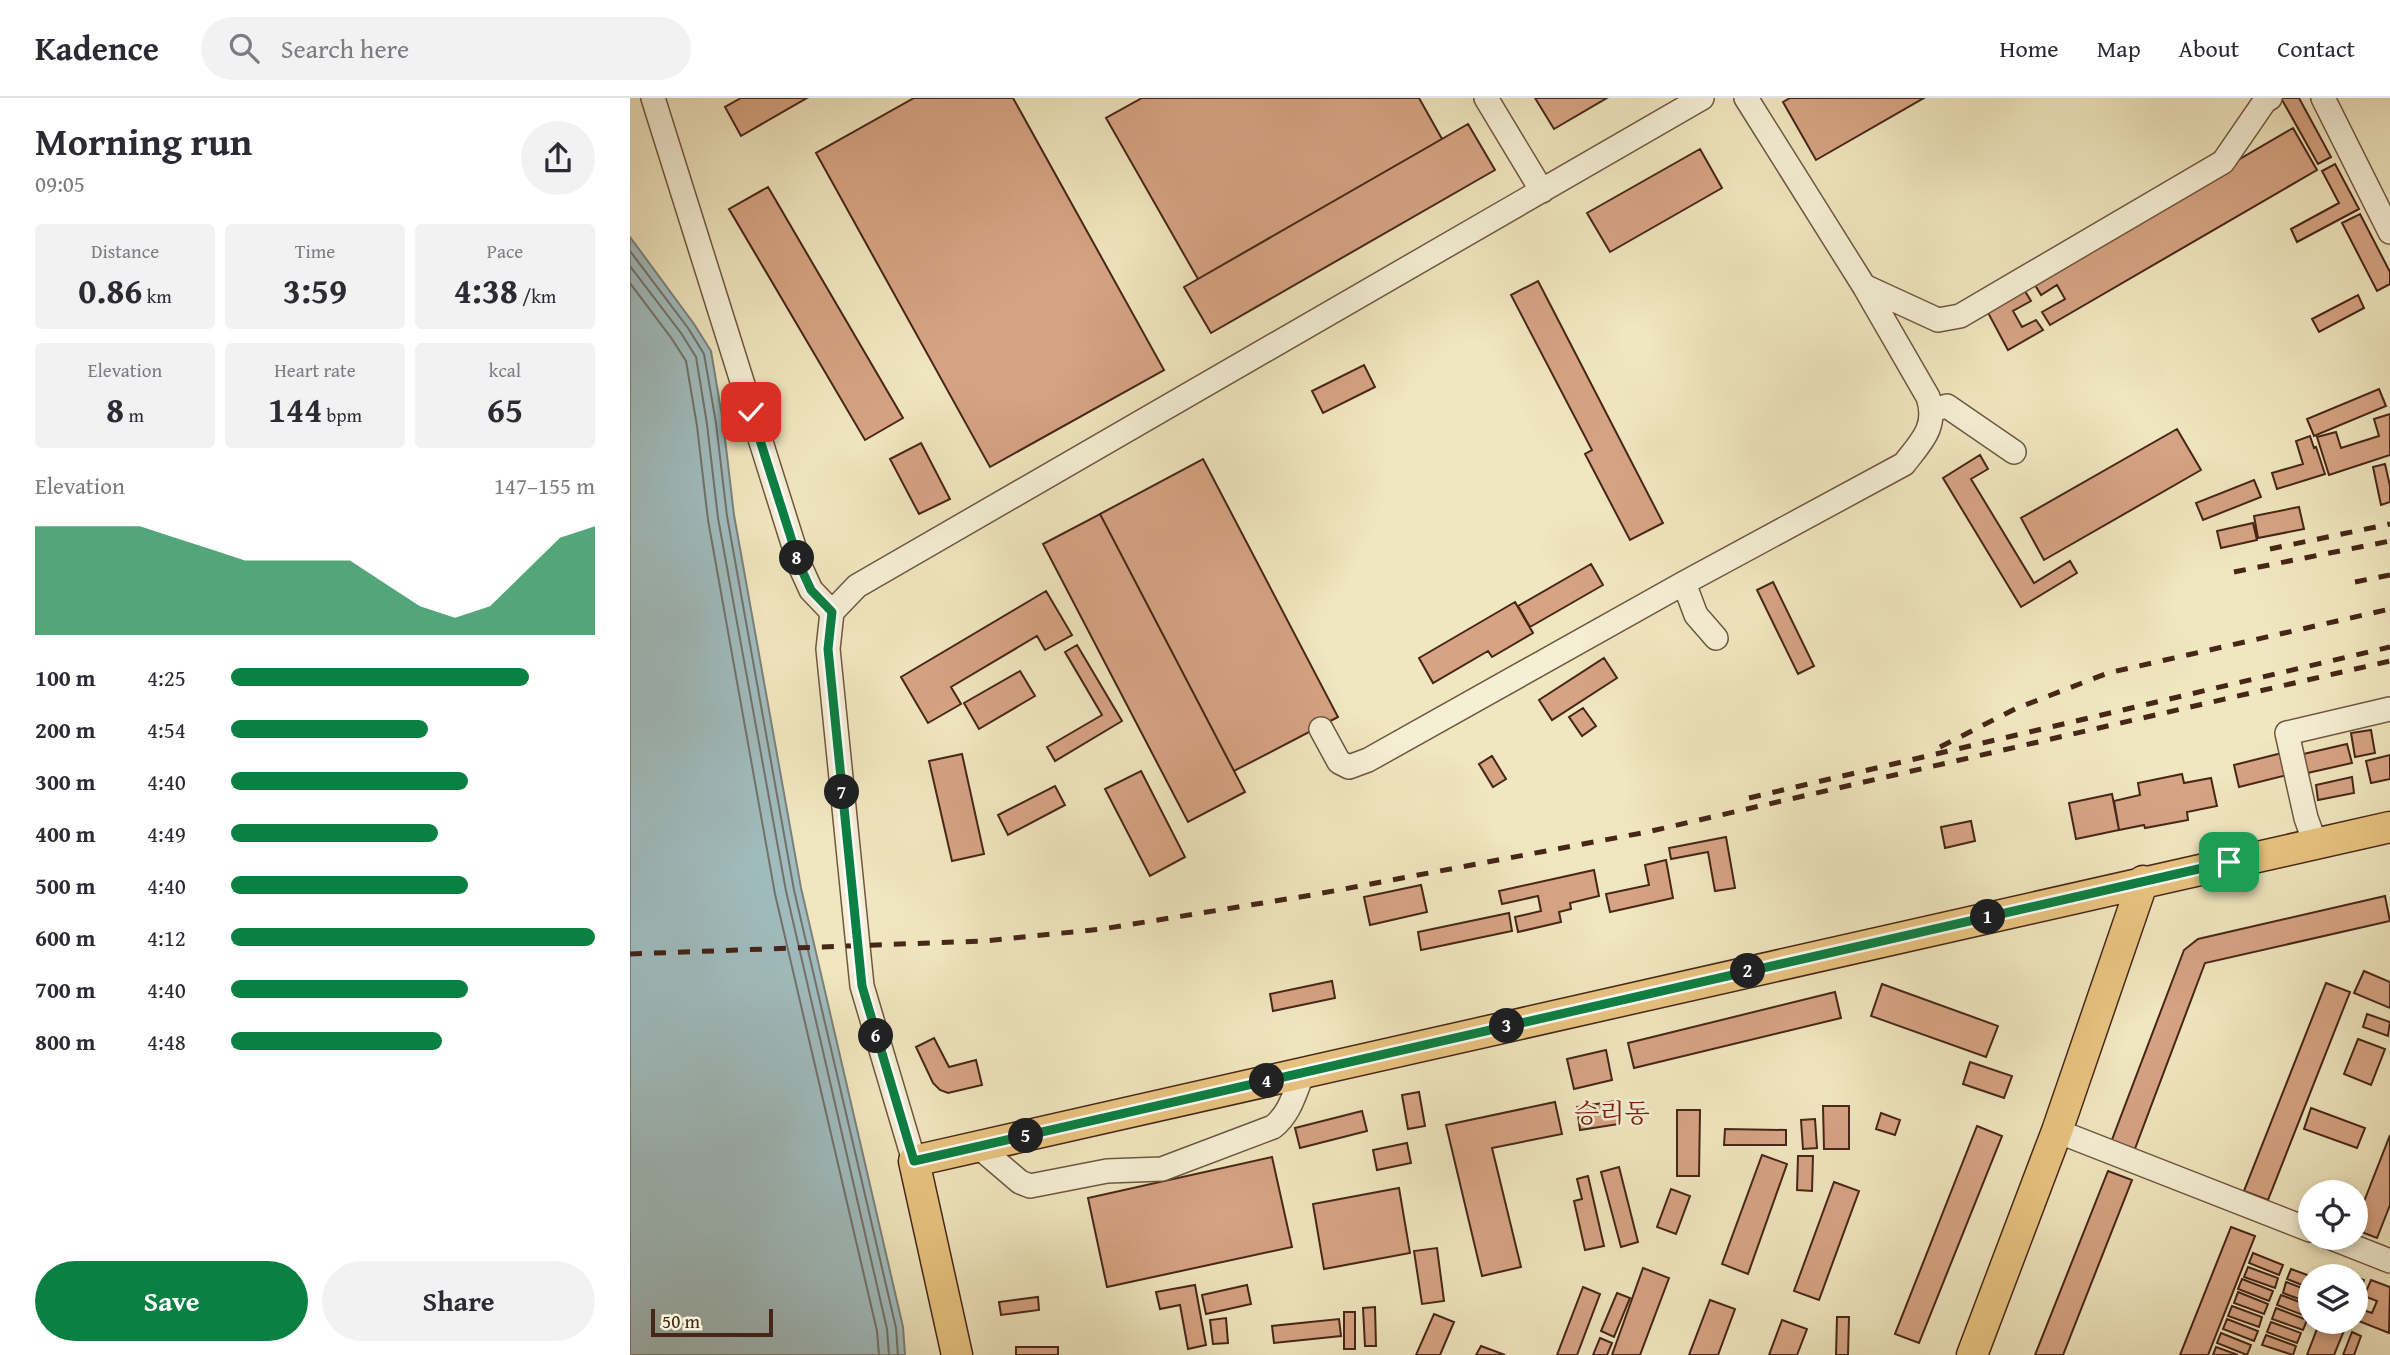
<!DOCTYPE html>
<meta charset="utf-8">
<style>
:root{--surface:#fff;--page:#f2f2f3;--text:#2b2b33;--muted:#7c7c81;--line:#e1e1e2;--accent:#0b8043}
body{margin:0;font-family:"Gentium Book Plus","Noto Serif KR",serif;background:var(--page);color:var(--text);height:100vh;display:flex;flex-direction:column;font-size:26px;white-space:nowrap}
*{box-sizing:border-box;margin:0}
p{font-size:23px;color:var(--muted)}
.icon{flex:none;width:38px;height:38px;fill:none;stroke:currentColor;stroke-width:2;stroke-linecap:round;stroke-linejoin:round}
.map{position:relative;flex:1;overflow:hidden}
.sheet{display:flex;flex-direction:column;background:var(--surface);width:630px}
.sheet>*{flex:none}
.controls{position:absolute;left:1668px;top:1082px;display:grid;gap:14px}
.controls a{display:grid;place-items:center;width:70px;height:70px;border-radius:50%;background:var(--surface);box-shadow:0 4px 10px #0003;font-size:35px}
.scale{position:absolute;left:21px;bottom:18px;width:122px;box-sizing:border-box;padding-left:7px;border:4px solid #462617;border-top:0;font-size:19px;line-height:24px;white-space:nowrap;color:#462617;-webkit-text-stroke:5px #f5efd5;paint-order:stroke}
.pin{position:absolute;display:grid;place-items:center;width:60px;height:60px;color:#fff;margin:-30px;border-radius:14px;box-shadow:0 4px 10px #0006}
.km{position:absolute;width:35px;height:35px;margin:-18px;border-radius:50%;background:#222;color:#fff;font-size:19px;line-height:35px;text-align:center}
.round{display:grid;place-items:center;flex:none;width:74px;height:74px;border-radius:37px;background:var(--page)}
.headline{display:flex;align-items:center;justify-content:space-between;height:119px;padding:0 35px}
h1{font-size:38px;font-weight:800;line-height:52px}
.figures{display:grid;grid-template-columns:repeat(3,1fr);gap:10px;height:119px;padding:7px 35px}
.figures div{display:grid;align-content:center;border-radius:7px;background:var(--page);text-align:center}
.figures b{font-size:35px;font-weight:800}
.figures small{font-size:19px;font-weight:400}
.figures p{font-size:19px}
.chart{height:196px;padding:14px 35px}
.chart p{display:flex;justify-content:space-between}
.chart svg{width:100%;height:126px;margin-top:7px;fill:var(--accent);opacity:.7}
.primary-button{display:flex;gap:14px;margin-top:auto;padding:14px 35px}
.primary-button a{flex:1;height:80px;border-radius:42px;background:var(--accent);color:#fff;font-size:28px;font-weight:800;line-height:80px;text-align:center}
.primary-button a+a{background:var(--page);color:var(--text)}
ul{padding:0 35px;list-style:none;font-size:23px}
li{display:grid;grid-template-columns:112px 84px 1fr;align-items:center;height:52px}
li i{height:18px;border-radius:9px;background:var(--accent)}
header{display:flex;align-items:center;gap:42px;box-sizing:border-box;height:98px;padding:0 35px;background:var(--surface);border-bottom:2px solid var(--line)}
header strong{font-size:33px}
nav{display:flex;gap:38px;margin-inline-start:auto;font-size:24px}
.search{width:490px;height:63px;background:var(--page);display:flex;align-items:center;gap:18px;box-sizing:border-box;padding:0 24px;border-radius:38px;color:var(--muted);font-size:26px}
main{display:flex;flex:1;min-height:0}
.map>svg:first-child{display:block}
.water{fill:#a0bcbe;stroke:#7c807b;stroke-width:2}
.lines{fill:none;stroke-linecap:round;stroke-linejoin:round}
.shore{stroke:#73716a;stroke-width:2}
.building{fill:#d6a383;stroke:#462617;stroke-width:2}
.minor-casing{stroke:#705641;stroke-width:26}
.major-casing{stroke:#462617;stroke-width:33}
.minor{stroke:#f5efd5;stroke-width:23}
.major{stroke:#e8c380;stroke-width:30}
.rail{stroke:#462617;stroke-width:5;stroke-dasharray:12 12;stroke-linecap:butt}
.route-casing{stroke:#fff;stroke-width:14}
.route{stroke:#0b8043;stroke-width:9}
.labels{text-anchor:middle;stroke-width:5;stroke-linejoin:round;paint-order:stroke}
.quarter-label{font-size:26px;fill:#7a1f14;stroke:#f5efd5}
</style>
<header>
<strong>Kadence</strong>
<div class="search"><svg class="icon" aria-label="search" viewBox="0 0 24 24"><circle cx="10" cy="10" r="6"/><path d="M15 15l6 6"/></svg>Search here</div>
<nav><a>Home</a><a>Map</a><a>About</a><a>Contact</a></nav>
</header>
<main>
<section class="sheet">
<div class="headline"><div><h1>Morning run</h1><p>09:05</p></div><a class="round"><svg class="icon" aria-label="share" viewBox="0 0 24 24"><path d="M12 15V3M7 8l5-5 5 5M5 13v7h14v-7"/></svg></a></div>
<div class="figures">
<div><p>Distance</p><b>0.86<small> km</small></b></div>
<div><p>Time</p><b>3:59</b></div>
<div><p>Pace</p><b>4:38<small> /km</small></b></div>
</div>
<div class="figures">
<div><p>Elevation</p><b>8<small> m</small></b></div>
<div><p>Heart rate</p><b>144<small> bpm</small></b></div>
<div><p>kcal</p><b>65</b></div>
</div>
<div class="chart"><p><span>Elevation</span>147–155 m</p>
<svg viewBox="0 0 160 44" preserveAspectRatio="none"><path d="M0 44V6L10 6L20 6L30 6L40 10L50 14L60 18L70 18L80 18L90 18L100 26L110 34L120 38L130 34L140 22L150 10L160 6V44z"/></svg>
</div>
<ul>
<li><b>100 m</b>4:25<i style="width:82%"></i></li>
<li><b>200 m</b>4:54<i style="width:54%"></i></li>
<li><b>300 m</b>4:40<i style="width:65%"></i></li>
<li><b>400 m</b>4:49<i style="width:57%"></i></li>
<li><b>500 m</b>4:40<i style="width:65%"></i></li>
<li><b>600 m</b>4:12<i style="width:100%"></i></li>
<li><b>700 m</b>4:40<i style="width:65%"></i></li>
<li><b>800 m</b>4:48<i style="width:58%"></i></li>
</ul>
<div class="primary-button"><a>Save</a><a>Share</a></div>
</section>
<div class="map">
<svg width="1760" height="1257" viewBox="0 0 1760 1257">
<rect width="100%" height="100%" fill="#f0e6bf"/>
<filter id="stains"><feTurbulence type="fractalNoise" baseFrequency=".00286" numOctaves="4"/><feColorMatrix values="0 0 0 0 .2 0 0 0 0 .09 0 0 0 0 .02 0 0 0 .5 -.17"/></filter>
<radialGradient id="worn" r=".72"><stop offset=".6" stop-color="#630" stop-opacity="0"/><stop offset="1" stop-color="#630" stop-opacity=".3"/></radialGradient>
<path class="water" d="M 0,139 L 64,226 L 81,253 L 93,324 L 104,417 L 171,790 L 273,1229 L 275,1257 L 0,1257 Z"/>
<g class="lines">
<path class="shore" d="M 0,153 L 58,230 L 74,256 L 86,325 L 97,418 L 164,792 L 266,1230 L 268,1257
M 0,168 L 51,235 L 66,259 L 77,326 L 88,420 L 156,793 L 257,1231 L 259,1257
M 0,185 L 42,241 L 56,263 L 67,328 L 78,422 L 145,796 L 247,1233 L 249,1257"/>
</g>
<path class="building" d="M 111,0 L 177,0 L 111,38 L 95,9 Z
M 284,0 L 383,0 L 534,272 L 360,369 L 186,55 Z
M 512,0 L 789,0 L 812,41 L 568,181 L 476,20 Z
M 905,0 L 977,0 L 924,31 Z
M 1160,0 L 1294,0 L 1186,62 L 1153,4 Z
M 1651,0 L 1669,0 L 1701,59 L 1688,66 Z
M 838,26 L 865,72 L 581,235 L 554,189 Z
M 1663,30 L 1687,72 L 1420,227 L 1412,214 L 1435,201 L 1427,187 L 1411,197 L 1402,182 Z
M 1070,51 L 1092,90 L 980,154 L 957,115 Z
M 1705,66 L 1729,111 L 1667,144 L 1661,131 L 1709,105 L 1692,73 Z
M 138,89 L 273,320 L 235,342 L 99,111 Z
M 1730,116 L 1760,174 L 1760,186 L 1747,193 L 1712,125 Z
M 908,183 L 1033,425 L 1000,442 L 955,356 L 962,352 L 881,197 Z
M 1393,190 L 1401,203 L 1383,213 L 1392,229 L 1406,222 L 1413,232 L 1378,252 L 1356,211 Z
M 1728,197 L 1734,210 L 1689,234 L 1682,221 Z
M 734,267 L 745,289 L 693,315 L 682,293 Z
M 1749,291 L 1756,308 L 1684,338 L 1677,321 Z
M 1760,316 L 1760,357 L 1699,377 L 1687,339 L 1706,334 L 1711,350 L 1749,338 L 1744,321 Z
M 1547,331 L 1571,372 L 1414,462 L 1391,420 Z
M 1680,338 L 1684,350 L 1686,349 L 1695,376 L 1647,391 L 1642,375 L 1673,366 L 1666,343 Z
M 291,345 L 320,401 L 289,416 L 260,361 Z
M 1350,357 L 1358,371 L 1341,381 L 1404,485 L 1440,463 L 1447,475 L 1391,509 L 1313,380 Z
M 573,361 L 708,619 L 604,673 L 470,416 Z
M 1755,366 L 1760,388 L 1760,404 L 1751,407 L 1743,369 Z
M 1624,382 L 1631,399 L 1573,422 L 1566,405 Z
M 1669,409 L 1674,431 L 1628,440 L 1624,418 Z
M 470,416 L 615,694 L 558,724 L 413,446 Z
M 1623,425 L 1627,442 L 1591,450 L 1587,433 Z
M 961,466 L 973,487 L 900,529 L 888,508 Z
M 1143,484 L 1184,568 L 1168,576 L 1127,492 Z
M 416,493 L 442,537 L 415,552 L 407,538 L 321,589 L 331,606 L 298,625 L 271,579 Z
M 885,504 L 903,535 L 862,559 L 858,553 L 803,585 L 789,560 Z
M 447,547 L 492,623 L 425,663 L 417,649 L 472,617 L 435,554 Z
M 974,560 L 987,580 L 922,622 L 909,602 Z
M 390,573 L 405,598 L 349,631 L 334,605 Z
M 953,610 L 966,628 L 952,638 L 939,619 Z
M 1741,632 L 1745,655 L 1725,659 L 1721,635 Z
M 1717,646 L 1722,665 L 1673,676 L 1669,657 Z
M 1656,654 L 1661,676 L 1609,689 L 1604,667 Z
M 332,656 L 354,756 L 322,763 L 299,663 Z
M 1760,657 L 1760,681 L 1741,685 L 1736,663 Z
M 862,658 L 876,681 L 863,689 L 849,666 Z
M 511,673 L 555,759 L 520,778 L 475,691 Z
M 1552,676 L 1554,685 L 1581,680 L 1587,708 L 1557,714 L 1558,722 L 1515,730 L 1514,727 L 1489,732 L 1484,703 L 1510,697 L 1508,685 Z
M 1722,679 L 1724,695 L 1688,702 L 1686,687 Z
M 425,688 L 435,707 L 378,737 L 368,717 Z
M 1482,696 L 1489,732 L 1446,741 L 1439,705 Z
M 1341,723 L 1345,743 L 1315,750 L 1311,729 Z
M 1096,739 L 1105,790 L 1085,793 L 1078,754 L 1041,761 L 1039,750 Z
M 1036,762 L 1043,800 L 980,814 L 976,796 L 1019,787 L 1015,767 Z
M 964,772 L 969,798 L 940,805 L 941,811 L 929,814 L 931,824 L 888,834 L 885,819 L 911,813 L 908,798 L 872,806 L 869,793 Z
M 791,787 L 797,814 L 740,827 L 734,799 Z
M 1755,798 L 1760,823 L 1575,865 L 1503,1056 L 1480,1047 L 1554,852 L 1568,841 Z
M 879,815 L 882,833 L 791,852 L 788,834 Z
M 1734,873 L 1760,884 L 1760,910 L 1724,895 Z
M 702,883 L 705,900 L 643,913 L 640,896 Z
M 1696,885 L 1720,894 L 1638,1102 L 1614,1093 Z
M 1252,886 L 1368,928 L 1356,959 L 1241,918 Z
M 1205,894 L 1211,920 L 1004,970 L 998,945 Z
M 1737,916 L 1760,924 L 1758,938 L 1733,929 Z
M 304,940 L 319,969 L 346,962 L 352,987 L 318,995 L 310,992 L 303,985 L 286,949 Z
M 1728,941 L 1755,951 L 1741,987 L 1714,976 Z
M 976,952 L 982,982 L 944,991 L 937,961 Z
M 1340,964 L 1382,978 L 1374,1000 L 1333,986 Z
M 789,994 L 795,1028 L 778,1031 L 772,997 Z
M 986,1003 L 989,1026 L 950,1032 L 947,1009 Z
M 925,1004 L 932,1036 L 862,1050 L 891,1169 L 852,1178 L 816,1027 Z
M 1193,1008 L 1219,1008 L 1219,1051 L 1194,1051 Z
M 1681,1010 L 1735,1030 L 1727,1050 L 1674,1031 Z
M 1047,1012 L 1070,1012 L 1069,1078 L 1047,1078 Z
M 732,1013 L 737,1033 L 670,1050 L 665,1030 Z
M 1251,1015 L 1270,1022 L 1265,1037 L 1246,1031 Z
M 1185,1021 L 1187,1050 L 1173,1051 L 1171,1022 Z
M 1347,1028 L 1372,1038 L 1289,1245 L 1265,1236 Z
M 1095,1031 L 1156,1032 L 1156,1047 L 1094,1047 Z
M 1760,1037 L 1760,1107 L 1747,1140 L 1726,1132 L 1726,1124 Z
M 777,1045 L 781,1065 L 747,1072 L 743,1052 Z
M 1132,1057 L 1157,1066 L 1118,1176 L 1092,1166 Z
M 1168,1058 L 1183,1058 L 1182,1093 L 1167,1092 Z
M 642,1059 L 662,1149 L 477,1189 L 458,1100 Z
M 989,1069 L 1008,1144 L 991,1149 L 971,1074 Z
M 1478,1073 L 1502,1082 L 1433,1257 L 1405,1257 Z
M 958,1078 L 974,1148 L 955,1152 L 944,1103 L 952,1101 L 947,1081 Z
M 1204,1084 L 1229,1093 L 1189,1202 L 1164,1193 Z
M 769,1090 L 780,1155 L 694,1171 L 683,1106 Z
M 1041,1091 L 1060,1098 L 1046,1136 L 1027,1129 Z
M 1601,1129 L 1625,1138 L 1578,1257 L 1550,1257 Z
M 807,1150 L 814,1203 L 792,1206 L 784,1153 Z
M 1623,1155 L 1653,1167 L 1649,1177 L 1619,1165 Z
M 1618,1169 L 1648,1180 L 1645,1190 L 1614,1179 Z
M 1013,1170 L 1039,1180 L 1010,1257 L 982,1257 Z
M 1661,1171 L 1680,1178 L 1680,1190 L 1657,1181 Z
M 1726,1179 L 1734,1182 L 1726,1204 Z
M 1612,1181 L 1643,1193 L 1639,1203 L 1608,1191 Z
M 1741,1182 L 1760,1189 L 1759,1235 L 1726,1222 L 1730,1211 L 1742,1215 L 1747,1203 L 1734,1198 Z
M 1656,1184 L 1680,1193 L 1680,1205 L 1653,1195 Z
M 565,1187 L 576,1247 L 558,1251 L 550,1207 L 530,1211 L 526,1194 Z
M 617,1187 L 621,1206 L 576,1216 L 572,1197 Z
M 953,1189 L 970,1196 L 947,1257 L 927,1257 Z
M 1608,1194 L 1638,1206 L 1634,1216 L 1604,1205 Z
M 987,1195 L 1000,1200 L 984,1239 L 971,1233 Z
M 1651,1197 L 1680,1208 L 1678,1219 L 1647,1207 Z
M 408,1199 L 409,1212 L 371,1217 L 369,1204 Z
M 1080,1202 L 1105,1211 L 1088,1257 L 1059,1257 Z
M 1602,1208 L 1632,1219 L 1629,1229 L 1598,1218 Z
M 745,1209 L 746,1248 L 735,1248 L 733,1210 Z
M 1646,1210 L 1677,1222 L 1673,1232 L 1642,1221 Z
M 714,1214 L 725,1214 L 725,1251 L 714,1251 Z
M 804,1216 L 824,1224 L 810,1257 L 786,1257 Z
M 1207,1219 L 1219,1219 L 1218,1257 L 1206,1257 Z
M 596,1220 L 598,1245 L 583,1246 L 580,1222 Z
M 709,1221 L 711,1238 L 644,1245 L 642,1228 Z
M 1597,1221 L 1628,1233 L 1624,1243 L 1593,1231 Z
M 1152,1222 L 1177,1231 L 1167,1257 L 1139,1257 Z
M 1690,1223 L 1718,1223 L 1704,1257 L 1677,1257 Z
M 1641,1224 L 1671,1235 L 1667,1245 L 1637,1234 Z
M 1722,1234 L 1731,1238 L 1724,1257 L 1713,1257 Z
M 1591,1235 L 1621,1247 L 1617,1257 L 1587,1245 Z
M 1636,1237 L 1666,1248 L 1663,1257 L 1632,1247 Z
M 970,1240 L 982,1245 L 977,1257 L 963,1257 Z
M 851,1248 L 875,1257 L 846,1257 Z
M 386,1249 L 428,1249 L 428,1257 L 386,1257 Z
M 1586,1249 L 1608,1257 L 1583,1257 Z"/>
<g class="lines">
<defs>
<path id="minor" d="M 23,0 L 170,468 L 181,492 L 202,514
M 856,0 L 912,93
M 1693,0 L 1760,134
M 1234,188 L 1308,222 L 1330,218 L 1593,64 L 1635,3 L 1640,0
M 1302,312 L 1317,308 L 1384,354
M 1054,485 L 1066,517 L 1086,540
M 691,631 L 709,664 L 719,669 L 738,662 L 1054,485 L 1274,366 C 1291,344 1308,329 1298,299 L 1234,188 L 1116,0
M 1685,745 L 1676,720 L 1657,635 L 1760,611
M 1427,1033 L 1680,1132
M 349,1049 L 390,1084 L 400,1088 L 477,1073 L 532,1071 L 643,1029 C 660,1016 665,994 673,975
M 284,1063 L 232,888 L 198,551 L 202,514 L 227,488 L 1072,0
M 1699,1139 L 1760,1163"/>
<path id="major" d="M 327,1257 L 284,1063 L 1760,729
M 1342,1257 L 1427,1033 L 1513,783"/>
</defs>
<use href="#minor" class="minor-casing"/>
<use href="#major" class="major-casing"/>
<use href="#minor" class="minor"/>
<use href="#major" class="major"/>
<path class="rail" d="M 1640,451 L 1760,426
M 1604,474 L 1760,443
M 1725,484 L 1760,477
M 1310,649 L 1385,611 L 1478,575 L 1760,511
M 1119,700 L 1760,549
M 0,856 L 354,843 L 472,831 L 682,797 L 1017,734 L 1760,563"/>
</g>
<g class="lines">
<defs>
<path id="route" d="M 121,314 L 170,468 L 181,492 L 202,514 L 198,551 L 232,888 L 284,1063 L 1599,764"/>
</defs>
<use href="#route" class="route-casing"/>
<use href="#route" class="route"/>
</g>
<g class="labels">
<g class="quarter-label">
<text x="982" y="1024">승리동</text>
</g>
</g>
<rect width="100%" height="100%" filter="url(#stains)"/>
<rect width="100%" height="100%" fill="url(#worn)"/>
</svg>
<div class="controls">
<a><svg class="icon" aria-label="locate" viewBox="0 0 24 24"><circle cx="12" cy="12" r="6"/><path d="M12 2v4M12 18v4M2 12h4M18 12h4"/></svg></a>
<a><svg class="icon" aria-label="layers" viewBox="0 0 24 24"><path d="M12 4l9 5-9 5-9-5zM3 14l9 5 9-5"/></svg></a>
</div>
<div class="scale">50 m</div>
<div class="pin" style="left:1599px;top:764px;background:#1e9e55"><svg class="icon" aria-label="arrive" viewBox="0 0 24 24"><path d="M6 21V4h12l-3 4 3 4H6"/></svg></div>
<div class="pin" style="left:121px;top:314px;background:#d93025"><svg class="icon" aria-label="check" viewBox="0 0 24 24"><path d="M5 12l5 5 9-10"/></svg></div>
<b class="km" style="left:1358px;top:819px">1</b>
<b class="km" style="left:1118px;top:873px">2</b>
<b class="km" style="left:877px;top:928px">3</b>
<b class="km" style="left:637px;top:983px">4</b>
<b class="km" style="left:396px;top:1038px">5</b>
<b class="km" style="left:246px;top:938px">6</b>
<b class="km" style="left:212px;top:694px">7</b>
<b class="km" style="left:167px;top:460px">8</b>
</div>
</main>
